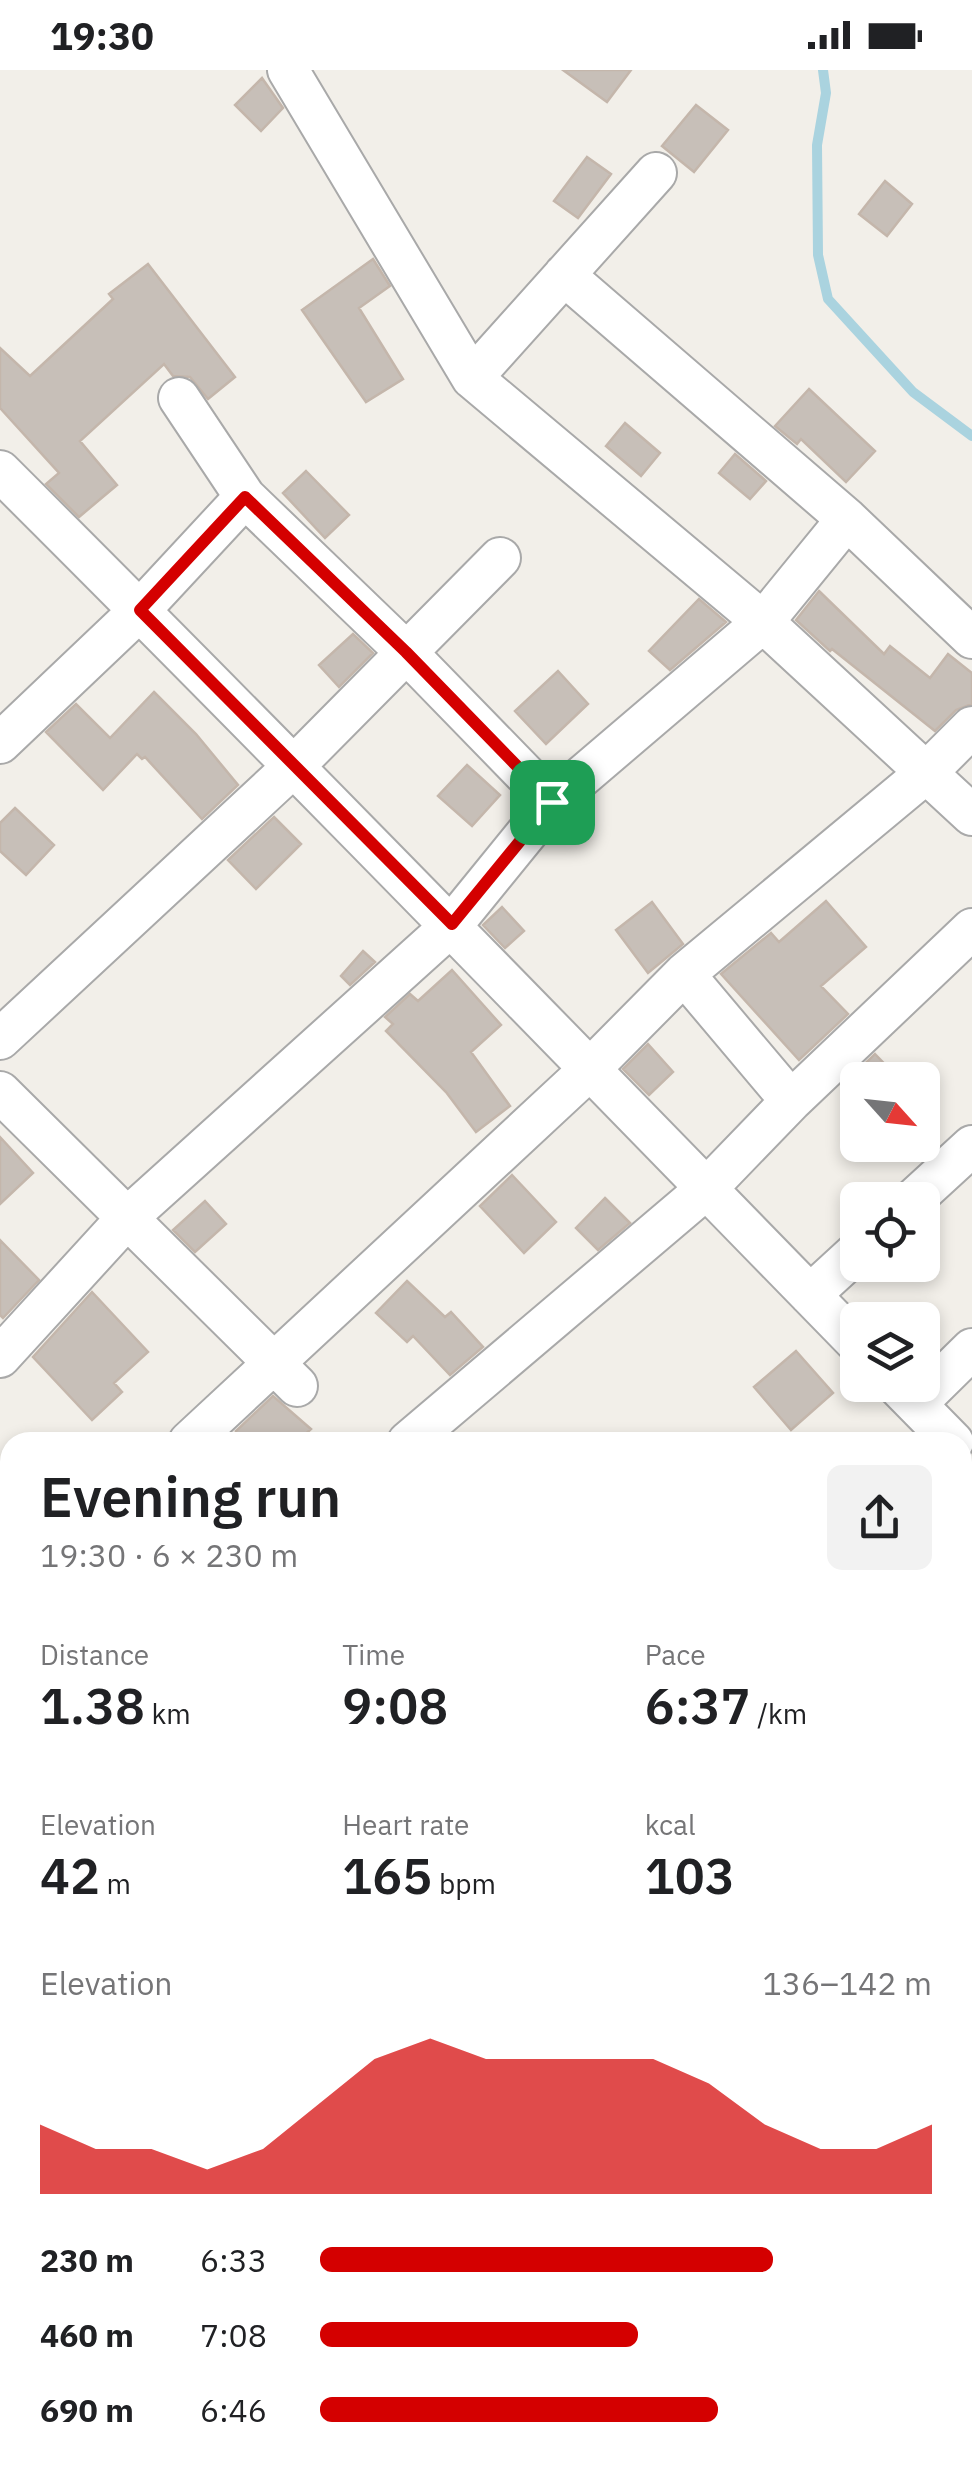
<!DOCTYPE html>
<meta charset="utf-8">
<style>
:root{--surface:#fff;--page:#f2f2f2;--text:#202124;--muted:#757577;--accent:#d40000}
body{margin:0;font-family:"IBM Plex Sans",sans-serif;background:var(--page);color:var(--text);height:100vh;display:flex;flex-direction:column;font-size:38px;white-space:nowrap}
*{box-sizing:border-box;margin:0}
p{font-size:32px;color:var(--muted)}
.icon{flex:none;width:55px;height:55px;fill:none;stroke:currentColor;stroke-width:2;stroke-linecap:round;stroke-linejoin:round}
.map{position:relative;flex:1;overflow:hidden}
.drawer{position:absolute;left:0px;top:1362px;width:972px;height:1038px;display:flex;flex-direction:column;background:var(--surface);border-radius:30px 30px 0 0;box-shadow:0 5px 15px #0003}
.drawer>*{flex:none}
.needle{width:65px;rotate:117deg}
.controls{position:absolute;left:840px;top:992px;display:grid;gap:20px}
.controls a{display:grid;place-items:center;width:100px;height:100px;border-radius:15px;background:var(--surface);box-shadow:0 5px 15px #0003;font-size:50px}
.pin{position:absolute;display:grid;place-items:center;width:85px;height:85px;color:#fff;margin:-42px;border-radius:20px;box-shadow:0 5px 15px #0006}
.round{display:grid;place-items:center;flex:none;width:105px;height:105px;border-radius:15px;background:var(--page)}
.head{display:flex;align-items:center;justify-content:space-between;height:170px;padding:0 40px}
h1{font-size:55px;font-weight:600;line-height:75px}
.figures{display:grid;grid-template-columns:repeat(3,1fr);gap:15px;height:170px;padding:10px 40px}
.figures div{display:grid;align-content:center}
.figures b{font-size:50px;font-weight:600}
.figures small{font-size:28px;font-weight:400}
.figures p{font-size:28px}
.chart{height:280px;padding:20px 40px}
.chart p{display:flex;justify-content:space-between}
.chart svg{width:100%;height:180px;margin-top:10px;fill:var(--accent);opacity:.7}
ul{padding:0 40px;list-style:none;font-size:32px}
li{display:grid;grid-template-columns:160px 120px 1fr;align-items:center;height:75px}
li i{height:25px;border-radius:12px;background:var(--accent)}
.status{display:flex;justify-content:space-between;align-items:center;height:70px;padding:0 50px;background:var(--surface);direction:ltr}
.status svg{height:28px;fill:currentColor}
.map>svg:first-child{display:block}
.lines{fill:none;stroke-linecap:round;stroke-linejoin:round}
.stream{stroke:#aad3df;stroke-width:10}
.building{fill:#c7bfb8;stroke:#c4b6ab;stroke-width:2.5}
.minor-casing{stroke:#a9a9a9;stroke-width:44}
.path{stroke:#fa8072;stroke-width:6;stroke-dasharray:5 5;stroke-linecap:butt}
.minor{stroke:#fff;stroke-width:40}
.route-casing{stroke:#fff;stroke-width:20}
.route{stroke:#d40000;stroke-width:12}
</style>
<div class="status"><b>19:30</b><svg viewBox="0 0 49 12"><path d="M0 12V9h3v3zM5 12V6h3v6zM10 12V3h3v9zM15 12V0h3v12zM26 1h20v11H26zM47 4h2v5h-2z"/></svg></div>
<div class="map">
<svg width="972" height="2398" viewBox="0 0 972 2398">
<rect width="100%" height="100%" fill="#f2efe9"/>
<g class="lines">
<path class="stream" d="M 823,0 L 826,23 L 817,75 L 818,185 L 828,229 L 913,322 L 972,366"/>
</g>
<path class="building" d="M 563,0 L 631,0 L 607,32 Z
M 262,8 L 283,38 L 261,61 L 235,35 Z
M 696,35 L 728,60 L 694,102 L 662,76 Z
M 587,87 L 611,104 L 578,148 L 554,131 Z
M 885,111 L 912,134 L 887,166 L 859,144 Z
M 373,189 L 390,216 L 359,238 L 403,309 L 366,332 L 302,240 Z
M 148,194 L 235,307 L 208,329 L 190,307 L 173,306 L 164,294 L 80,371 L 117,415 L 79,447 L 46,414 L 59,403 L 0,338 L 0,278 L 30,306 L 113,229 L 109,224 Z
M 809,319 L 875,381 L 846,412 L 801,369 L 797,374 L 775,356 Z
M 625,353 L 660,383 L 641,406 L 606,376 Z
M 735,384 L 766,411 L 750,429 L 719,403 Z
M 306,401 L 349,445 L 325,468 L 283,423 Z
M 819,521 L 884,584 L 890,576 L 930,608 L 948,584 L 972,603 L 972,634 L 956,640 L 935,661 L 832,579 L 830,581 L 796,550 Z
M 699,529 L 726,552 L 670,600 L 649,581 Z
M 353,564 L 373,583 L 339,617 L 319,595 Z
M 558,601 L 588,634 L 546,674 L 515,641 Z
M 154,622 L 196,664 L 238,715 L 202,749 L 145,687 L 142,689 L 137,684 L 103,720 L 46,662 L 76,634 L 110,668 Z
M 467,695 L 500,725 L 472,756 L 438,726 Z
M 15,738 L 54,775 L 26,805 L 0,781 L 0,753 Z
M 274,747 L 301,774 L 256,819 L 228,790 Z
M 826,831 L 866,877 L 821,916 L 848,944 L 799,990 L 721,904 L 771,863 L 779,872 Z
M 652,832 L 683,874 L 648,903 L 616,860 Z
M 502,837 L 524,861 L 505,878 L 483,855 Z
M 363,881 L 375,892 L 350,915 L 341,906 Z
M 452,900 L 501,955 L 471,982 L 510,1036 L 476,1062 L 446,1022 L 386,961 L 393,954 L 385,947 L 410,924 L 418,931 Z
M 648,974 L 673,1002 L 649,1025 L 623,999 Z
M 875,984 L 900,1010 L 850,1008 Z
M 0,1067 L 33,1103 L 0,1134 Z
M 512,1105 L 556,1152 L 524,1183 L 480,1136 Z
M 605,1128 L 630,1153 L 598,1180 L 576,1158 Z
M 205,1131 L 226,1154 L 195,1182 L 173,1160 Z
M 0,1170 L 39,1210 L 3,1248 L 0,1245 Z
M 407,1211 L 445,1247 L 451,1242 L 483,1277 L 450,1305 L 413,1266 L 407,1272 L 376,1243 Z
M 92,1222 L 148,1282 L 114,1313 L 122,1322 L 92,1350 L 33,1287 Z
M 796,1281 L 833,1323 L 791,1360 L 754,1317 Z
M 273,1326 L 311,1359 L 297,1372 L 246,1372 L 236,1361 Z"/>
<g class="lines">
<defs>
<path id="minor" d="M 288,0 L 472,308 L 763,552 L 972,745
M 564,205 L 847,449 L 972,568
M 472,308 L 656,103
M 179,328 L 245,427 L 406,582 L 552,732
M 0,401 C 289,689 573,982 858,1274
M 0,673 L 140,540 L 245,427
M 684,904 L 791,1031
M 0,969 L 295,695 L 500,488
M 0,1022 L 297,1316
M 913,1130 L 972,1076
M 810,1225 L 858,1181
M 0,1287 L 128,1147 L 452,855 L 552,732 L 763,552 L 847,449
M 897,1315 L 953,1372
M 916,1334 L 972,1279
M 189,1372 L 588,1001 L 684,904 L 927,702 L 972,657
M 408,1372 L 706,1119 L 791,1031 L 972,859
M 962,1517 L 972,1509
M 0,1551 L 10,1542
M 0,1602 L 10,1612
M 0,1725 L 10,1716
M 0,1925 L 10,1917
M 0,2092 L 10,2084
M 0,2189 L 10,2200
M 160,2390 L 166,2398"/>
</defs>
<use href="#minor" class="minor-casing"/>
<path class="path" d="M 962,2367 L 972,2359
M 926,2398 L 936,2390"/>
<use href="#minor" class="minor"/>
</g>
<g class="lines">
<defs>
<path id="route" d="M 245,427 L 406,582 L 552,732 L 452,854 L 140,540 Z"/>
</defs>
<use href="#route" class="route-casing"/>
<use href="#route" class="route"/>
</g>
</svg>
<div class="controls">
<a><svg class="needle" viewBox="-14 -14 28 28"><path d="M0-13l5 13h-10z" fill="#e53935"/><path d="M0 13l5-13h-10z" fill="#757577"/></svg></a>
<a><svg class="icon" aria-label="locate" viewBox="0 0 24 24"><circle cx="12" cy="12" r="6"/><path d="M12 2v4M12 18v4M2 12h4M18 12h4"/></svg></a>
<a><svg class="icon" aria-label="layers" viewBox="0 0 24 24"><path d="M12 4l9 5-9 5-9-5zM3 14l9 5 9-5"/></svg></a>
</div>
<div class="pin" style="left:552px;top:732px;background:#1e9e55"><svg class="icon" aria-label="arrive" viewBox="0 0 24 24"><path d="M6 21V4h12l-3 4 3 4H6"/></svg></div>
<section class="drawer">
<div class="head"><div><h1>Evening run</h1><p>19:30 · 6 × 230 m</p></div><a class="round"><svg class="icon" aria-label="share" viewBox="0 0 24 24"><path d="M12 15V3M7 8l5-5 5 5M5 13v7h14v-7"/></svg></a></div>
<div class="figures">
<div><p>Distance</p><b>1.38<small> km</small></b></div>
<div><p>Time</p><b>9:08</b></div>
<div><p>Pace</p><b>6:37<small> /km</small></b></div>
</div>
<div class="figures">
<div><p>Elevation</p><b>42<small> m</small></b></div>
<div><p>Heart rate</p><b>165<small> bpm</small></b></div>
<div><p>kcal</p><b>103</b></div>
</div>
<div class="chart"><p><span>Elevation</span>136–142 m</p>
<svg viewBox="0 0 160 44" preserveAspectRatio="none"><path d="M0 44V27L10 33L20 33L30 38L40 33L50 22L60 11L70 6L80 11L90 11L100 11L110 11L120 17L130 27L140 33L150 33L160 27V44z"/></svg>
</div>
<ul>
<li><b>230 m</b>6:33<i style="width:74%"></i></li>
<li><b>460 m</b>7:08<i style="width:52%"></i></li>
<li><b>690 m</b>6:46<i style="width:65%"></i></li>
</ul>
</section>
</div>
